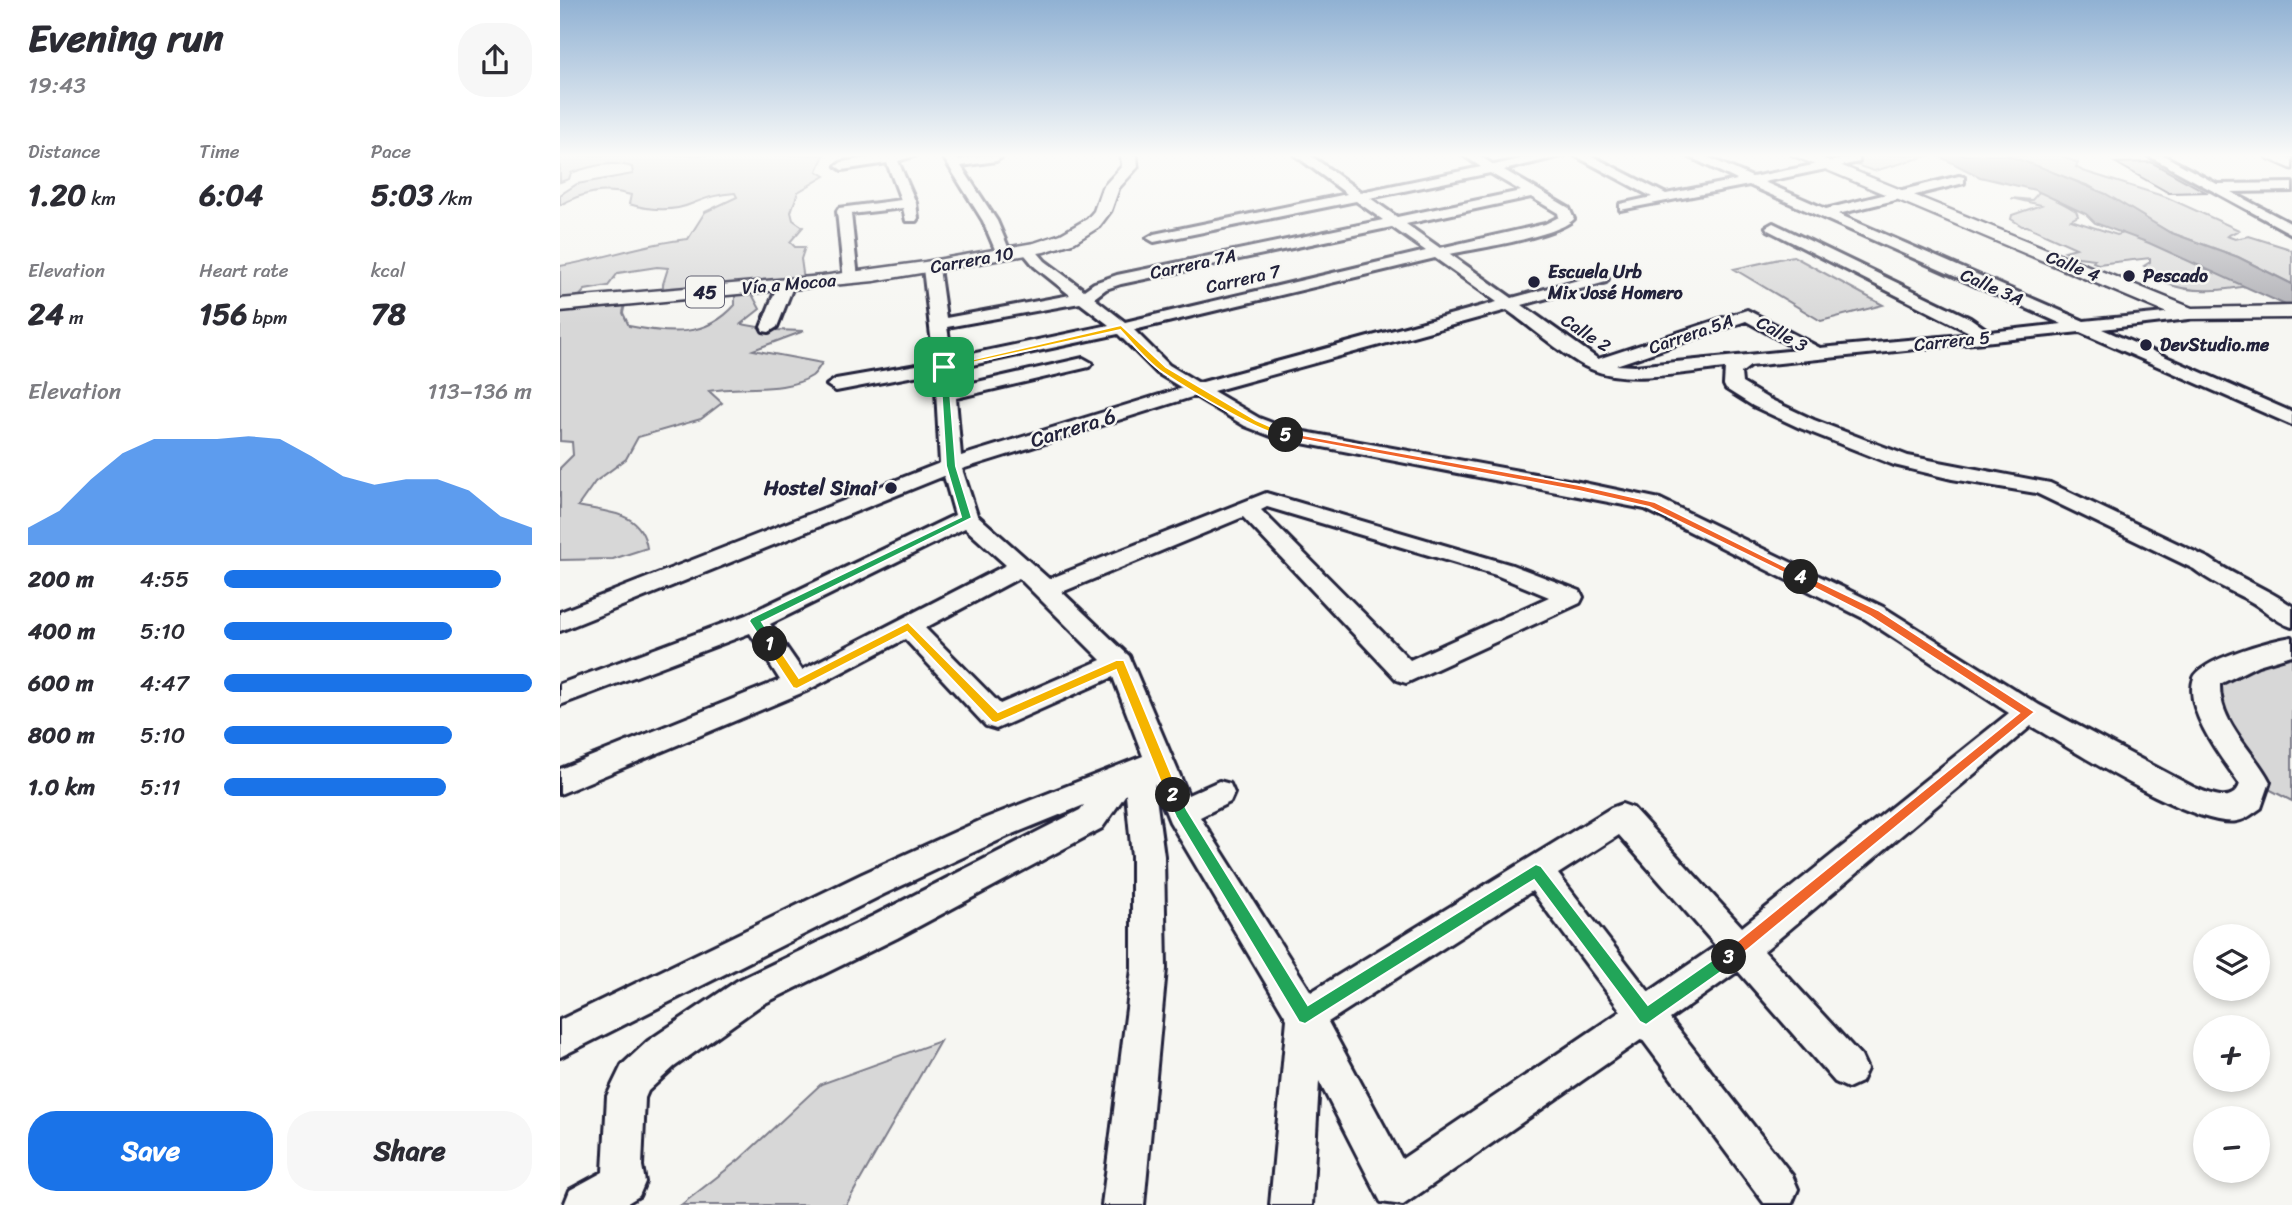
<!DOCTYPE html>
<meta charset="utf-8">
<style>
:root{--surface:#fff;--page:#f7f7f7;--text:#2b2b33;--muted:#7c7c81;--accent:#1a73e8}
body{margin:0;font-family:Sriracha,sans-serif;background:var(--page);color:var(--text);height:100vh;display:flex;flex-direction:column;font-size:26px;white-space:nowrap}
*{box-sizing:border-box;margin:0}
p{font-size:23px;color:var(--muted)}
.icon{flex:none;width:38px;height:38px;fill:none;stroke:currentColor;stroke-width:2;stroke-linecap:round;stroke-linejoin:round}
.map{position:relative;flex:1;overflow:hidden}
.sheet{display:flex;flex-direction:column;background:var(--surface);width:560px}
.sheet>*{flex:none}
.fabs{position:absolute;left:1633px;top:924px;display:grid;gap:14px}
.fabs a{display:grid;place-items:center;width:77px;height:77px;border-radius:50%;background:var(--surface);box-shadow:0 4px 10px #0003;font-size:35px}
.pin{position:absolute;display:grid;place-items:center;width:60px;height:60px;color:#fff;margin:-30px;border-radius:14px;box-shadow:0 4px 10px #0006}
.km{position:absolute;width:35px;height:35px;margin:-18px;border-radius:50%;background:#222;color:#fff;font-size:19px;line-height:35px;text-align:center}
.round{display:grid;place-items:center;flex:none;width:74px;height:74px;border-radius:28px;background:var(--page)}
.headline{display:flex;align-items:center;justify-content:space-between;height:119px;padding:0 28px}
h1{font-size:38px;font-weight:700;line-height:52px}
.metrics{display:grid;grid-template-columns:repeat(3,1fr);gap:10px;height:119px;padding:7px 28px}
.metrics div{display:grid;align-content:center}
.metrics b{font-size:30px;font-weight:700}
.metrics small{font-size:19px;font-weight:400}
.metrics p{font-size:19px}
.chart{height:196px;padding:14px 28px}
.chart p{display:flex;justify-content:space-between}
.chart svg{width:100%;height:126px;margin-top:7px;fill:var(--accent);opacity:.7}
.button{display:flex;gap:14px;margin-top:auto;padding:14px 28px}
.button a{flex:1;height:80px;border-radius:28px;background:var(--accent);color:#fff;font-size:28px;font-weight:700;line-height:80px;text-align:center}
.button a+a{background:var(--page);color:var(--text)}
ul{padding:0 28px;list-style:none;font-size:23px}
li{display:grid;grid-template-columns:112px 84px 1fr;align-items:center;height:52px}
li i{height:18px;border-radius:9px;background:var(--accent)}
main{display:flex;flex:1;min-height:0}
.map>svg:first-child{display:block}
.green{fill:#d7d7d7;stroke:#7c7c89;stroke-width:2;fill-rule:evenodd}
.water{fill:#adadb3;stroke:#757583;stroke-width:2}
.building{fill:#c2c2c4;stroke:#22223b;stroke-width:2}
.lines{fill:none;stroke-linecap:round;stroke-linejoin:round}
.minor-casing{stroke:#22223b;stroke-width:6}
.major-casing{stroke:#22223b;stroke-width:5}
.minor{fill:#f6f6f2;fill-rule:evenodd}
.major{fill:#f6f6f2;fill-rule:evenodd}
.split-1{fill:#22a559;stroke:#fff;stroke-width:2}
.split-2{fill:#f5b400;stroke:#fff;stroke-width:2}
.split-3{fill:#22a559;stroke:#fff;stroke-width:2}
.split-4{fill:#f0652b;stroke:#fff;stroke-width:2}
.split-5{fill:#f0652b;stroke:#fff;stroke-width:2}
.split-6{fill:#f5b400;stroke:#fff;stroke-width:2}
.poi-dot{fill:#22223b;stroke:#f6f6f2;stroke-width:2.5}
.labels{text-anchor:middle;stroke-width:5;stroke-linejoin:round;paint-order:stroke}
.far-street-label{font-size:18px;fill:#22223b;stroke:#f6f6f2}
.far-poi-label{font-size:18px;font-weight:bold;fill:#22223b;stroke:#f6f6f2;text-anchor:start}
.shield{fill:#f6f6f2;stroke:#626272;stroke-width:2}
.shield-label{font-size:19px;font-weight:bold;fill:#22223b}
.street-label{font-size:21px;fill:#22223b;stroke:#f6f6f2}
.poi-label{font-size:21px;font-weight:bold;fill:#22223b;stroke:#f6f6f2;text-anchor:end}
</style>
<main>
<section class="sheet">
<div class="headline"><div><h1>Evening run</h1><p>19:43</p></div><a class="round"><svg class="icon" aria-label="share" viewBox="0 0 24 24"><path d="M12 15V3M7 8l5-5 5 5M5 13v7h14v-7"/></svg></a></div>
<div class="metrics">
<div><p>Distance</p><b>1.20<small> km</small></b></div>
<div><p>Time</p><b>6:04</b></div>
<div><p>Pace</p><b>5:03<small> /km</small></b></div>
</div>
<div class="metrics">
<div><p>Elevation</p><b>24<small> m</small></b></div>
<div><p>Heart rate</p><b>156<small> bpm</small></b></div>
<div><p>kcal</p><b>78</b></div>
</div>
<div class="chart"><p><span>Elevation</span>113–136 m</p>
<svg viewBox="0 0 160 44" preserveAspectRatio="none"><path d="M0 44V38L10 32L20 21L30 12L40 7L50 7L60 7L70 6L80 7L90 13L100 20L110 23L120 21L130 21L140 25L150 34L160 38V44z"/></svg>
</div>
<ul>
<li><b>200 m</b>4:55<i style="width:90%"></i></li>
<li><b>400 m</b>5:10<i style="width:74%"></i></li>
<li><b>600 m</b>4:47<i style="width:100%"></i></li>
<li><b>800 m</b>5:10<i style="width:74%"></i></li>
<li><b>1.0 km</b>5:11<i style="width:72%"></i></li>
</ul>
<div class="button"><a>Save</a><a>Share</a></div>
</section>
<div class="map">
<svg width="1732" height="1205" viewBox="0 0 1732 1205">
<rect width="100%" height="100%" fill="#f6f6f2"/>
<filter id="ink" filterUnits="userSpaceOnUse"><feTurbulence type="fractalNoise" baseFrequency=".0143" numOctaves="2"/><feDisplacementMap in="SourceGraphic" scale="14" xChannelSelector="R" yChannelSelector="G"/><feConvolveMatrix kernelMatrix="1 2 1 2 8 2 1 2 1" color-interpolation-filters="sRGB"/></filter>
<g filter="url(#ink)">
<path class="green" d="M 0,155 L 264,155 L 257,171 L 265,176 L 238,192 L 231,212 L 233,220 L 243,227 L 230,242 L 235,247 L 245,247 L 241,259 L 244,280 L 187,285 L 200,309 L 181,324 L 215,330 L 244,331 L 193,350 L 262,363 C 260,366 256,373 252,376 C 226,393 180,385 149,391 L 162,403 L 141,419 L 78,437 L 66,459 L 35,482 L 18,506 C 47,513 81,510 87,548 L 53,559 L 0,560 L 0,468 L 13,455 L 12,442 L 0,441 L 0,266 C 43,259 85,243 128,239 L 145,212 L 177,197 L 175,193 C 157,194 147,198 131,204 C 113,212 88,210 69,204 L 71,195 C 45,188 23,192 0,205 L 0,195 L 17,184 L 73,174 L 72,167 C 52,160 31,166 11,173 L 9,179 L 0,182 ZM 97,267 L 108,268 L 103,284 L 103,293 L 164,288 L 175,295 L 175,305 C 146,338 109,334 69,326 L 63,313 L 65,304 L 16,300 L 25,290 L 48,286 L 58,273 Z
M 1290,155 L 1371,155 L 1314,171 L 1293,164 L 1301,161 Z
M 1445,155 L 1500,155 L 1518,163 L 1516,167 L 1523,171 L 1606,197 L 1679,230 L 1667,236 L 1675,239 L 1689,236 L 1727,248 L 1732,251 L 1732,284 L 1678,257 L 1609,232 L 1529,186 Z
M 1479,192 L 1487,194 L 1516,211 L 1518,216 L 1511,220 L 1557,235 L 1566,232 L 1697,284 C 1667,290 1634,295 1605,283 L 1610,280 L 1584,266 L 1590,262 L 1590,258 L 1538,264 L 1533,262 L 1535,259 L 1518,257 L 1505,251 L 1516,248 L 1467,226 L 1462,226 L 1451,219 L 1452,215 L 1481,205 L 1451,198 L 1472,200 Z
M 1233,256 L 1323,305 L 1261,321 L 1174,269 Z
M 1732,646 L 1732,801 L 1695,782 L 1647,679 Z
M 380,1041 L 286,1205 L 121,1205 L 180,1159 L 261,1084 Z"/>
<path class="water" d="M 1377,155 L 1445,155 L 1483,168 L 1546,194 L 1609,232 L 1678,257 L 1732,284 L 1732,308 L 1589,243 L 1535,223 L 1526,214 L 1475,190 L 1420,177 Z"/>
<path class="building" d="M 1591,162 L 1646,192 L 1609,193 L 1556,163 Z"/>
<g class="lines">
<defs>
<path id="minor" d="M 324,155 L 357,155 L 338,161 L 356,203 L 358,218 L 356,221 L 346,221 L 343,208 L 291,214 L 298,278 L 296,281 L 284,281 L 277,211 L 279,208 L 341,200 L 327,163 L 282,170 L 276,166 L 282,162 Z
M 382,155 L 394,155 L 397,160 L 423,155 L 442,157 L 436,161 L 401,166 L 437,221 L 451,254 L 449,257 L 439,257 L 437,254 L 423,221 Z
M 735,155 L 750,155 L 801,192 L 921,167 L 903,155 L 918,155 L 934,165 L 979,155 L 1005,155 L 944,170 L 1009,208 L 1014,219 C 996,237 918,248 890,254 L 952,298 L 1040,274 L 1046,276 L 1048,279 L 1046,282 L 962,305 L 1038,359 L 1187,310 L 1260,348 L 1413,334 L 1208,230 L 1206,227 L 1213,223 L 1410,318 L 1430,332 L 1502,324 L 1189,185 L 1060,210 L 1060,204 L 1092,197 L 1014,155 L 1030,155 L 1106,194 L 1177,180 L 1126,155 L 1143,155 L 1192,177 L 1299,156 L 1299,162 L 1204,182 L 1266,209 L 1399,176 L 1404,177 L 1404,183 L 1278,214 L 1524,321 L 1635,310 L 1637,314 L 1629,319 L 1542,329 L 1732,412 L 1732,425 L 1520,332 L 1190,366 L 1181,373 L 1182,383 L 1207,398 L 1254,420 L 1348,456 L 1490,483 L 1650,559 C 1676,577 1706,588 1732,606 L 1732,627 C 1715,622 1704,608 1688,600 C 1669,590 1651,582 1634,569 L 1476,493 L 1392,479 L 1334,465 L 1240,428 L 1193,406 L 1166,389 L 1164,385 L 1165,368 C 1126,372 1067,385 1031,369 C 1008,360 969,325 947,310 L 653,391 L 699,418 L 728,429 L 1019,482 L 1100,499 L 1323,607 L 1479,705 L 1633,787 C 1648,793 1673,806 1680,784 C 1662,759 1623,709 1634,678 C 1641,659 1713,640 1732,637 L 1732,655 L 1698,665 L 1660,684 C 1659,724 1693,749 1710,782 L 1701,808 C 1693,813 1686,820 1677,821 C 1636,829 1512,749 1471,726 L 1204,951 L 1301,1056 L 1307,1069 L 1301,1082 L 1288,1088 L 1275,1082 L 1178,971 L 1110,1019 L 1232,1175 L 1238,1189 L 1232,1203 L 1204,1203 L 1082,1039 L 843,1205 L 821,1202 L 759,1081 L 752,1205 L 710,1205 L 727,1019 L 610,822 L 594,783 L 604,856 L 606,969 L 584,1205 L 542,1205 L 572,969 L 572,856 L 566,794 L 542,828 L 337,938 L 201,1005 L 114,1067 L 88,1091 L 85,1098 L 82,1166 L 85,1182 L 79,1196 L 64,1205 L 4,1205 L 10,1190 L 43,1172 L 47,1096 L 62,1065 L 88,1041 L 177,981 L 313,916 L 520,810 L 524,805 L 448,836 L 324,894 L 0,1057 L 0,1020 L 302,874 L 426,818 L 583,756 L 553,677 L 436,729 L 426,726 L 345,639 L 246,691 L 0,794 L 0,769 L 220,680 L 190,633 L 0,705 L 0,684 L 186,615 L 395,515 L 384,476 L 0,631 L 0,612 L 380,463 L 375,372 L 276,391 L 267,385 L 276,379 L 374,362 L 363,268 L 366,265 L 371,263 L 379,268 L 386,318 L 510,295 L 475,267 L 461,250 L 468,246 L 473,247 L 485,261 L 524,290 L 534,283 L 557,275 L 823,220 L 796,201 L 594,242 L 587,238 L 594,234 L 787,194 ZM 930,173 L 961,191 L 837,217 L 810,198 ZM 971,197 L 998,213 L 999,217 L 985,224 L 880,248 L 846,224 ZM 832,227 L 866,251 L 565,322 L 534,298 L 546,289 L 561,284 ZM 875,258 L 937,302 L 639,383 L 609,365 L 574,330 ZM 520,303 L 549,325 L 392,358 L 387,327 ZM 1186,321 L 1238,350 L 1075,366 L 1056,365 ZM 558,334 L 597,373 L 622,388 L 401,456 L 396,398 L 529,367 L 532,363 L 523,358 L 395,387 L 393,369 ZM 635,396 L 685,426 L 716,438 L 1085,509 L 1305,619 L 1449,713 L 1182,927 L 1073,808 L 1062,804 L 1051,808 L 751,992 L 640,817 L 670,802 L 674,793 L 670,784 L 659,781 L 628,795 L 569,656 L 502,592 L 683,517 L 837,680 L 846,683 L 1020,603 L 1023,597 L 1020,591 L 952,565 L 706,493 L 489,579 L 417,515 L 402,469 ZM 707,507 L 936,575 L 989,597 L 850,660 L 701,510 ZM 405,528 L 446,565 L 242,670 L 210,624 ZM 459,578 L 541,660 L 440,704 L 365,628 ZM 1059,835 L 1156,946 L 1089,992 L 998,874 ZM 972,891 L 1061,1011 L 842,1159 L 768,1022 Z
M 1587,155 L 1603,155 L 1657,184 L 1732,183 L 1732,191 L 1671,192 L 1732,224 L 1732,234 Z
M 226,279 L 234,284 L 217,327 L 209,332 L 203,331 L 201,327 L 218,284 Z"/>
<path id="major" d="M 561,155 L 577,155 L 578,167 L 559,188 L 551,211 L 539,227 L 515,242 L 484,252 L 314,281 L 0,311 L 0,299 L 262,276 L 365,262 L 474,243 L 501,234 L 527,219 L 534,211 L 542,188 L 562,166 Z
M 1232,155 L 1255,155 L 1632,308 L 1732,306 L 1732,318 L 1621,319 Z
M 1705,155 L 1732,158 L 1732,169 L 1707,158 Z"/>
</defs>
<use href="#minor" class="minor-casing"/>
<use href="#major" class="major-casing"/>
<use href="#minor" class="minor"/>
<use href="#major" class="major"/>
</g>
</g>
<linearGradient id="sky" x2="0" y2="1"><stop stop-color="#90b1d3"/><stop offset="0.48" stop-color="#fbfbf9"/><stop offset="1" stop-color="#fbfbf9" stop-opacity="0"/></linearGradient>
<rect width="1732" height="324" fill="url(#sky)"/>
<path class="split-1" d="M 384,364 L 388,367 L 396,466 L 412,518 L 202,622 L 216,644 L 214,647 L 206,647 L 189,621 L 191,618 L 401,517 L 386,466 L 380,367 Z"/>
<path class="split-2" d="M 348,622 L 438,712 L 556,660 L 564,660 L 620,795 L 618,799 L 613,801 L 606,795 L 556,670 L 436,723 L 432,722 L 347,632 L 237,689 L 233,688 L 204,644 L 206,641 L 214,641 L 239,678 Z"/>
<path class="split-3" d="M 613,790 L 618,791 L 627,810 L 748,1005 L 976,864 L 981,866 L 1088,1005 L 1164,952 L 1169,949 L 1175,952 L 1177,957 L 1175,962 L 1086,1025 L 1080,1022 L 974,880 L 745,1024 L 739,1022 L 616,817 L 606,795 Z"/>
<path class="split-4" d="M 1241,573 L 1318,610 L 1475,712 L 1169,965 L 1164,962 L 1161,957 L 1164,952 L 1459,713 L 1310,616 L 1237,579 L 1237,574 Z"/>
<path class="split-5" d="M 726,432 L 1019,485 L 1095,502 L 1246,577 L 1237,579 L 1089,507 L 1019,491 L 723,436 L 721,435 Z"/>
<path class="split-6" d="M 561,325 L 606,367 L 696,420 L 730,435 C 715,444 620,384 602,372 C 586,361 573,344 560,330 L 384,369 L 380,367 Z"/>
<g class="poi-dot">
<circle cx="1569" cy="276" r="7"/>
<circle cx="974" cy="282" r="7"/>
<circle cx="1586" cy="345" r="7"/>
<circle cx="331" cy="488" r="7"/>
</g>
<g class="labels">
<g class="far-street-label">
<text transform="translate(412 260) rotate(-10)" y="6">Carrera 10</text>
<text transform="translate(633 264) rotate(-12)" y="6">Carrera 7A</text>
<text transform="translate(1513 266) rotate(22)" y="6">Calle 4</text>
<text transform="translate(683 279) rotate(-13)" y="6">Carrera 7</text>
<text transform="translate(229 284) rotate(-5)" y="6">Vía a Mocoa</text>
<text transform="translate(1432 287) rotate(24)" y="6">Calle 3A</text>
<text transform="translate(1026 333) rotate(33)" y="6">Calle 2</text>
<text transform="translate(1131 334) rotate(-19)" y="6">Carrera 5A</text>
<text transform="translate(1222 334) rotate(29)" y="6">Calle 3</text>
<text transform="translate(1392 341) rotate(-6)" y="6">Carrera 5</text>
</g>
<g class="far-poi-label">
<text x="988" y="278">Escuela Urb<tspan x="988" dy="21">Mix José Homero</tspan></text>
<text x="1583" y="282">Pescado</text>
<text x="1600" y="351">DevStudio.me</text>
</g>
<rect class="shield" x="126" y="276.5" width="38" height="31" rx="5"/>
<g class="shield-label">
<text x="145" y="299">45</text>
</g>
<g class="street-label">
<text transform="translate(513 428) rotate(-17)" y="7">Carrera 6</text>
</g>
<g class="poi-label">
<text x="317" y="495">Hostel Sinai</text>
</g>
</g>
</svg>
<div class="fabs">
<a><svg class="icon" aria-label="layers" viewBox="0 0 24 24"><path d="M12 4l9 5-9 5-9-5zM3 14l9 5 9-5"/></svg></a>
<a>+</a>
<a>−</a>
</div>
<div class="pin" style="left:384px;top:367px;background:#1e9e55"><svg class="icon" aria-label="arrive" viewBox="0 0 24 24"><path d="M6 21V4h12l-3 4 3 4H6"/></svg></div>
<b class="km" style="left:210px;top:644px">1</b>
<b class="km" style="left:613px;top:795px">2</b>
<b class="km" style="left:1169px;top:957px">3</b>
<b class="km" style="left:1241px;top:577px">4</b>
<b class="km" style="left:726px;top:435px">5</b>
</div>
</main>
